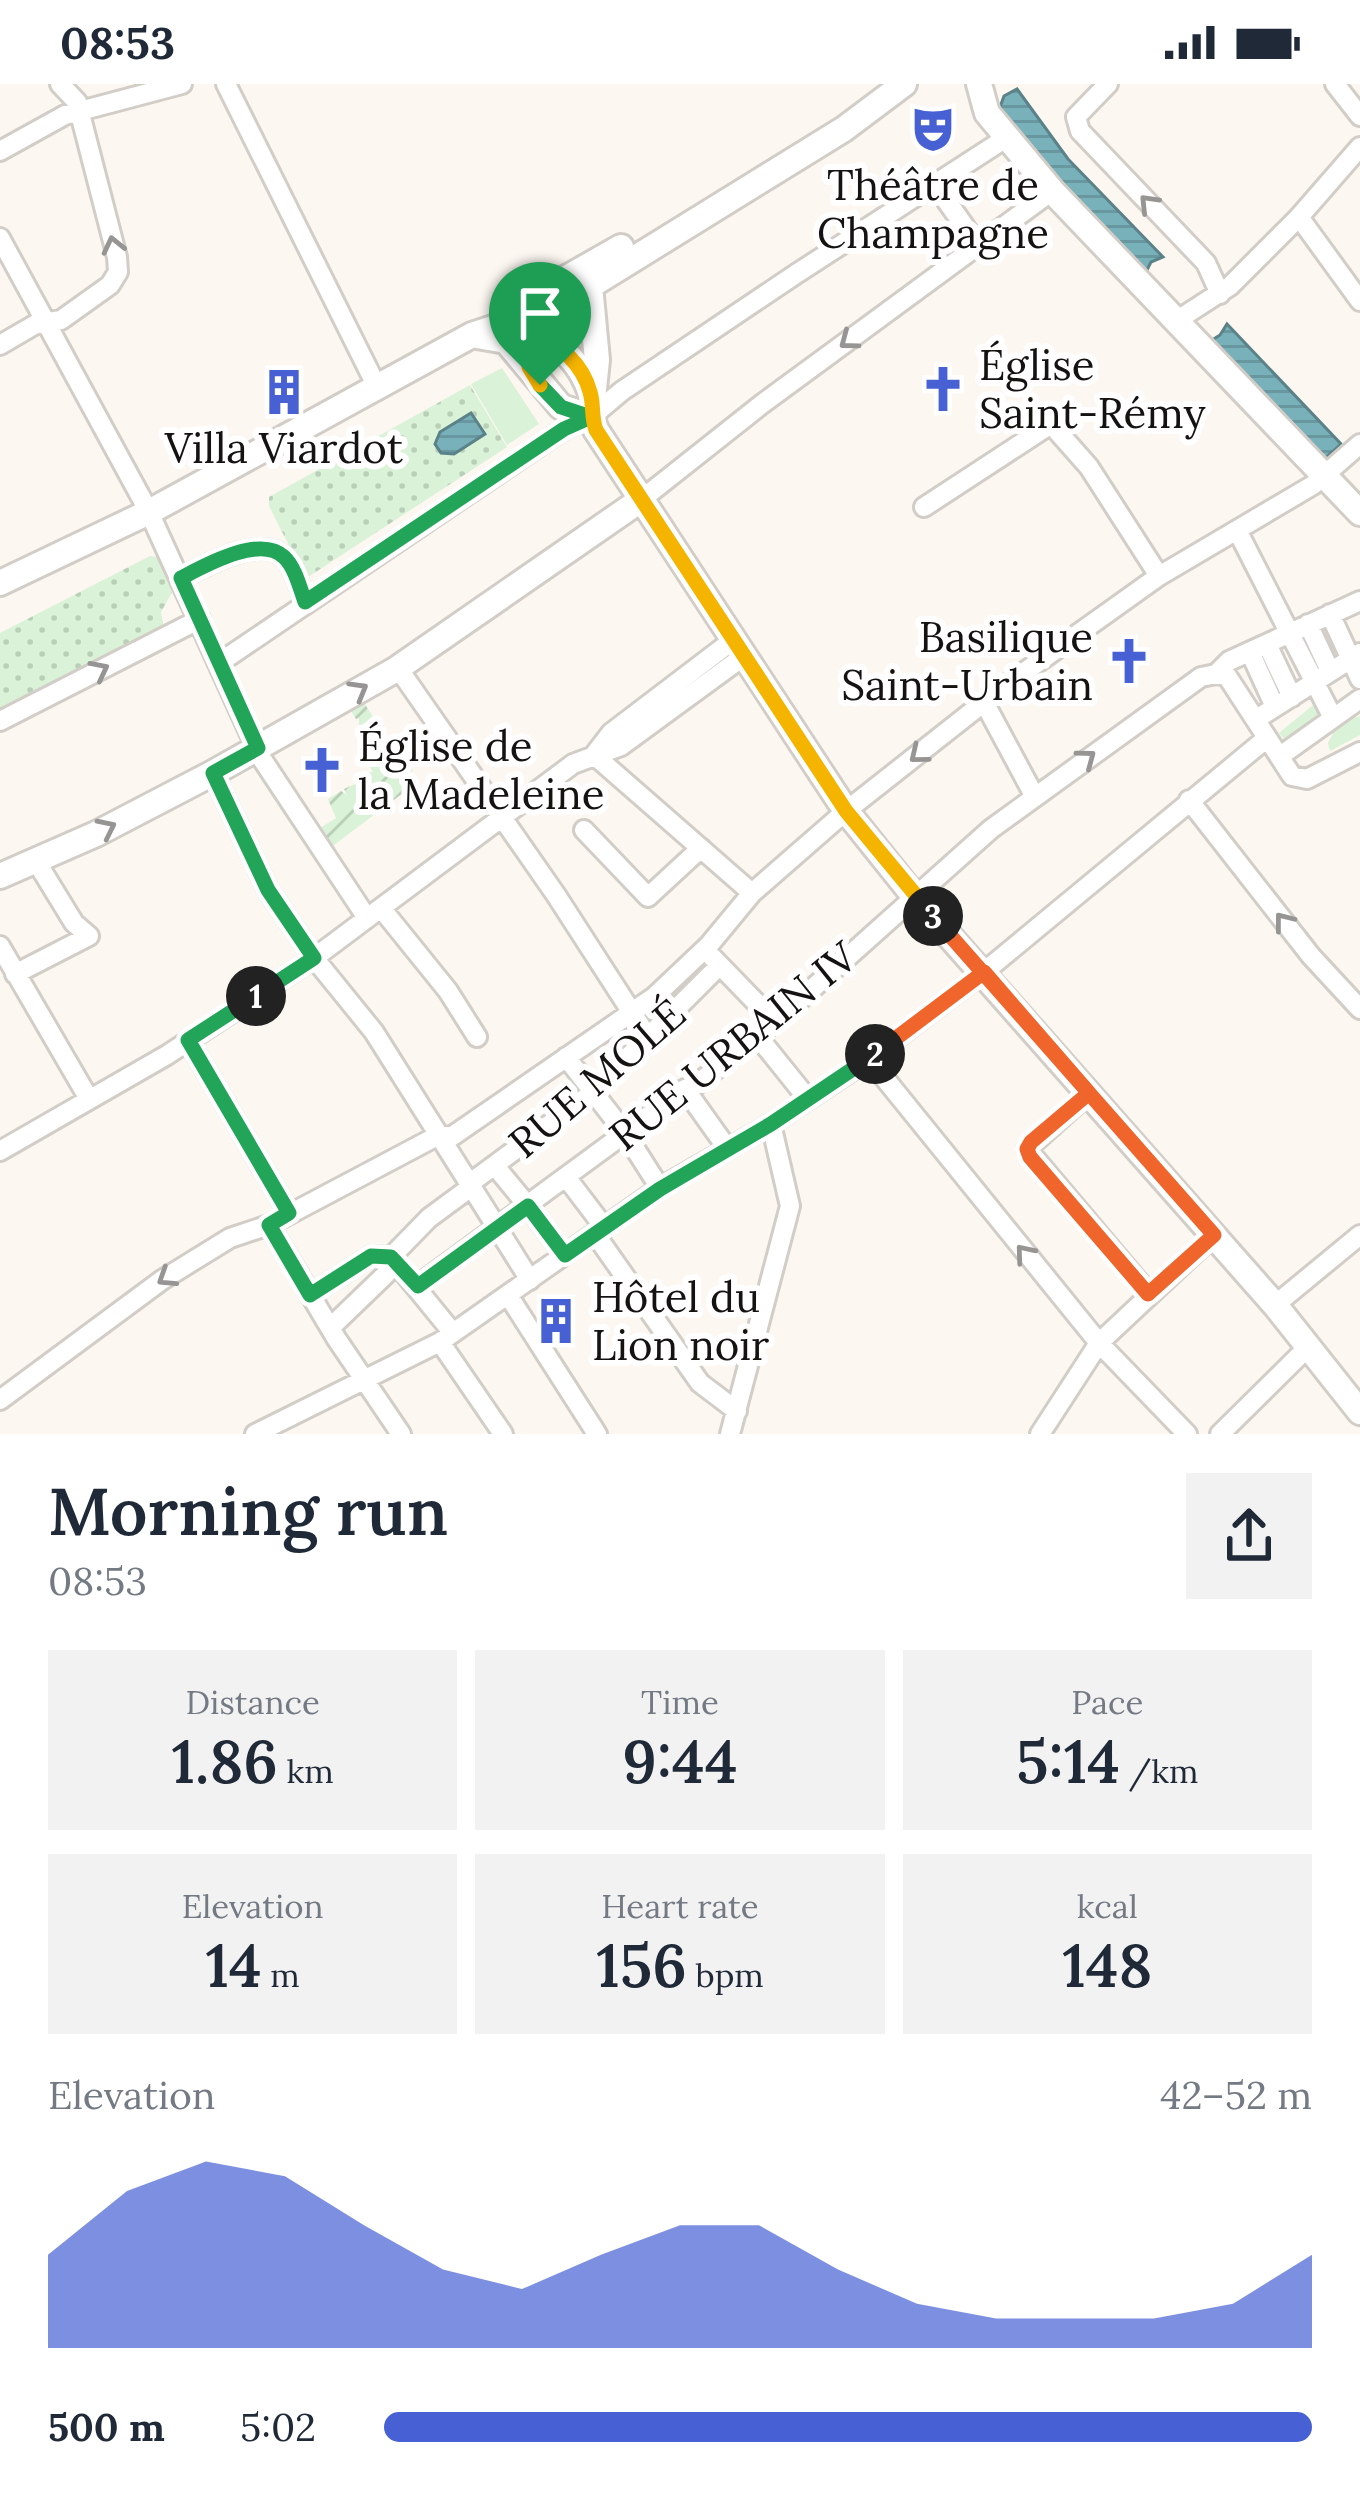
<!DOCTYPE html>
<meta charset="utf-8">
<style>
:root{--surface:#fff;--page:#f2f2f3;--text:#1f2937;--muted:#747a83;--accent:#4760d4}
body{margin:0;font-family:Lora,serif;background:var(--page);color:var(--text);height:100vh;display:flex;flex-direction:column;font-size:45px;white-space:nowrap}
*{box-sizing:border-box;margin:0}
p{font-size:39px;color:var(--muted)}
.icon{flex:none;width:66px;height:66px;fill:none;stroke:currentColor;stroke-width:2;stroke-linecap:round;stroke-linejoin:round}
.map{position:relative;height:1350px;overflow:hidden}
.panel{display:flex;flex-direction:column;background:var(--surface);flex:1}
.panel>*{flex:none}
.pin{position:absolute;display:grid;place-items:center;width:102px;height:102px;color:#fff;margin:-123px -51px;border-radius:50% 50% 50% 0;rotate:-45deg;box-shadow:0 0 12px #0007}
.pin .icon{rotate:45deg}
.km{position:absolute;width:60px;height:60px;margin:-30px;border-radius:50%;background:#222;color:#fff;font-size:33px;line-height:60px;text-align:center}
.round{display:grid;place-items:center;flex:none;width:126px;height:126px;border-radius:0px;background:var(--page)}
.overview{display:flex;align-items:center;justify-content:space-between;height:204px;padding:0 48px}
h1{font-size:66px;font-weight:600;line-height:90px}
.figures{display:grid;grid-template-columns:repeat(3,1fr);gap:18px;height:204px;padding:12px 48px}
.figures div{display:grid;align-content:center;border-radius:0px;background:var(--page);text-align:center}
.figures b{font-size:60px;font-weight:600}
.figures small{font-size:33px;font-weight:400}
.figures p{font-size:33px}
.chart{height:336px;padding:24px 48px}
.chart p{display:flex;justify-content:space-between}
.chart svg{width:100%;height:216px;margin-top:12px;fill:var(--accent);opacity:.7}
ul{padding:0 48px;list-style:none;font-size:39px}
li{display:grid;grid-template-columns:192px 144px 1fr;align-items:center;height:90px}
li i{height:30px;border-radius:15px;background:var(--accent)}
.status{display:flex;justify-content:space-between;align-items:center;height:84px;padding:0 60px;background:var(--surface);direction:ltr}
.status svg{height:33px;fill:currentColor}
.map>svg:first-child{display:block}
.grass{fill:#daf2d7}
.park{fill:url(#park-dots)}
.garden{fill:url(#garden-furrows)}
.water{fill:url(#water-rules);stroke:#5b8288;stroke-width:3}
.lines{fill:none;stroke-linecap:round;stroke-linejoin:round}
.street-casing{stroke:#d2cdc7;stroke-width:24}
.secondary-casing{stroke:#d2cdc7;stroke-width:30}
.street{stroke:#fff;stroke-width:18}
.secondary{stroke:#fff;stroke-width:24}
.oneway{stroke:#969594}
.split-1-casing{stroke:#fff;stroke-width:24}
.split-2-casing{stroke:#fff;stroke-width:24}
.split-3-casing{stroke:#fff;stroke-width:24}
.split-4-casing{stroke:#fff;stroke-width:24}
.split-1{stroke:#22a559;stroke-width:15}
.split-2{stroke:#22a559;stroke-width:15}
.split-3{stroke:#f0652b;stroke-width:15}
.split-4{stroke:#f5b400;stroke-width:15}
.labels{text-anchor:middle;stroke-width:12;stroke-linejoin:round;paint-order:stroke}
.poi-label{font-size:42px;fill:#151311;stroke:#fff;text-anchor:start}
.street-label{font-size:42px;fill:#151311;stroke:#fff}
</style>
<div class="status"><b>08:53</b><svg viewBox="0 0 49 12"><path d="M0 12V9h3v3zM5 12V6h3v6zM10 12V3h3v9zM15 12V0h3v12zM26 1h20v11H26zM47 4h2v5h-2z"/></svg></div>
<div class="map">
<svg width="1360" height="1350" viewBox="0 0 1360 1350">
<defs>
<pattern id="park-dots" width="8" height="8" patternUnits="userSpaceOnUse" patternTransform="scale(3)"><rect width="8" height="8" fill="#daf2d7"/><path d="M2 2h.1M6 6h.1" fill="none" stroke="#bacfb8" stroke-width="1.8" stroke-linecap="round"/></pattern>
<pattern id="garden-furrows" width="10" height="10" patternUnits="userSpaceOnUse" patternTransform="scale(3)"><rect width="10" height="10" fill="#daf2d7"/><path d="M-1 1l2-2M0 10L10 0M9 11l2-2" fill="none" stroke="#bacfb8"/></pattern>
<pattern id="water-rules" width="6" height="5" patternUnits="userSpaceOnUse" patternTransform="scale(3)"><rect width="6" height="5" fill="#79b1bb"/><path d="M0 2.5h6" fill="none" stroke="#6897a0"/></pattern>
</defs>
<rect width="100%" height="100%" fill="#fcf7f1"/>
<path class="grass" d="M 502,284 L 539,340 L 507,361 L 471,300 Z
M 1318,617 L 1325,630 L 1287,659 L 1279,649 Z
M 1360,632 L 1360,651 L 1330,667 L 1328,659 L 1338,639 Z"/>
<path class="park" d="M 470,301 L 507,363 L 308,493 L 304,491 L 269,422 L 269,413 Z
M 150,472 L 159,473 L 174,505 L 161,528 L 164,544 L 0,627 L 0,549 Z"/>
<path class="garden" d="M 363,617 L 393,665 L 399,662 L 413,686 L 400,697 L 407,706 L 326,767 L 314,748 L 336,734 L 328,715 L 341,707 L 347,711 L 344,705 L 366,695 L 362,688 L 373,688 L 370,683 L 376,674 L 381,673 L 369,665 L 376,664 L 370,660 L 381,654 L 371,646 L 374,641 L 362,644 L 366,638 L 359,642 L 359,634 L 356,635 L 351,627 Z"/>
<path class="water" d="M 1017,5 L 1068,75 L 1163,173 L 1151,178 L 1145,190 L 1022,57 L 1000,23 L 1004,12 Z
M 1227,240 L 1341,360 L 1321,378 L 1209,258 L 1220,251 Z
M 471,329 L 485,350 L 454,370 L 441,369 L 435,360 L 440,348 Z"/>
<g class="lines">
<defs>
<path id="street" d="M 226,0 L 377,303
M 1108,0 L 1076,33 L 1080,47 L 1206,179 L 1220,210
M 1335,0 L 1360,32
M 0,67 L 65,31 L 182,0
M 934,99 L 977,160
M 1299,133 L 1360,217
M 0,154 L 149,428 L 260,672 L 367,834
M 1176,237 L 1230,202 L 1299,133 L 1360,63
M 0,261 L 36,240 L 61,236 L 110,201 L 118,188 L 117,173 L 77,18 L 60,0
M 642,415 L 762,320 L 1052,107
M 924,423 L 1051,340 L 1089,383 L 1159,492
M 1237,446 L 1333,634
M 181,494 C 205,482 260,450 284,473 C 295,483 300,504 305,518
M 1330,530 L 1360,595
M 1308,540 L 1330,587
M 1267,560 L 1292,613
M 1250,568 L 1275,623
M 219,579 L 564,345 L 591,333 L 622,307 L 796,190 L 1006,54
M 398,584 L 556,811 L 649,955
M 1216,590 L 1227,592 L 1292,692 L 1307,695 L 1360,668
M 1216,590 L 1229,577 L 1360,517
M 984,618 L 1035,713
M 1258,634 L 1360,569
M 0,637 L 200,535
M 1283,670 L 1360,615
M 594,671 L 752,809
M 594,671 L 611,649 L 733,556
M 213,689 L 268,806 L 314,874 L 374,948 L 530,1196
M 1189,716 L 1311,872 L 1360,925
M 584,746 L 648,813 L 701,764
M 381,824 L 448,907 L 477,953
M 0,862 L 89,1015
M 712,873 L 775,938
M 15,890 L 89,852 L 74,839 L 36,777
M 758,953 L 808,1015
M 188,956 L 289,1129
M 566,973 L 625,1049 L 660,1104
M 869,975 L 1099,1259 L 1187,1350
M 685,1005 L 727,1064
M 1089,1009 L 1027,1065 L 1149,1210
M 0,1067 L 167,971 L 314,874 L 573,680 L 621,662 L 744,572
M 495,1082 L 523,1116
M 566,1093 L 604,1143
M 469,1100 L 592,1009 L 719,882
M 523,1116 L 565,1171
M 269,1141 L 336,1254 L 401,1350
M 595,1150 L 700,1299 L 737,1327
M 417,1202 L 685,1005 L 696,1001 L 775,938 L 991,745 L 1201,593 L 1216,590
M 310,1211 L 371,1172 L 391,1173 L 386,1190 L 330,1244
M 508,1211 L 597,1350
M 1275,1221 L 1360,1151
M 453,1249 L 391,1173 L 429,1134 L 471,1103
M 440,1258 L 503,1350
M 0,1316 L 162,1196 L 230,1154 L 269,1141 L 439,1051 L 451,1053 L 654,913 L 709,861 L 752,809 L 846,727 L 1002,604 L 1159,492 L 1313,401 L 1360,360
M 255,1350 L 440,1258 L 660,1104 L 771,1040 L 869,975 L 984,888 L 1267,654
M 730,1350 L 790,1122 L 771,1040
M 1040,1350 L 1099,1259 L 1214,1151
M 1220,1350 L 1309,1262"/>
<path id="secondary" d="M 979,0 L 987,29 L 1052,107 L 1360,429
M 590,202 L 597,276 L 591,333 L 596,346 L 846,727 L 914,812 L 1275,1221 L 1360,1328
M 526,217 L 621,163
M 506,236 C 547,245 580,273 592,313
M 477,252 L 506,257 L 561,323 L 591,333
M 0,499 L 149,428 L 472,251 L 514,237 L 590,202 L 844,45 L 904,0
M 0,792 L 96,750 L 213,689 L 395,586 L 642,415"/>
</defs>
<use href="#street" class="street-casing"/>
<use href="#secondary" class="secondary-casing"/>
<use href="#street" class="street"/>
<use href="#secondary" class="secondary"/>
</g>
<defs><path id="oneway-chevron" d="M-2-3.5L2.5 0L-2 3.5" fill="none" stroke-width="1.6" stroke-linecap="round" stroke-linejoin="round" transform="scale(3)"/></defs>
<g class="oneway">
<use href="#oneway-chevron" transform="translate(1148 119) rotate(-134)"/>
<use href="#oneway-chevron" transform="translate(113 161) rotate(-103)"/>
<use href="#oneway-chevron" transform="translate(848 257) rotate(143)"/>
<use href="#oneway-chevron" transform="translate(100 586) rotate(-27)"/>
<use href="#oneway-chevron" transform="translate(359 606) rotate(-30)"/>
<use href="#oneway-chevron" transform="translate(918 671) rotate(141)"/>
<use href="#oneway-chevron" transform="translate(1087 674) rotate(-37)"/>
<use href="#oneway-chevron" transform="translate(107 744) rotate(-26)"/>
<use href="#oneway-chevron" transform="translate(1283 837) rotate(-128)"/>
<use href="#oneway-chevron" transform="translate(1024 1169) rotate(-130)"/>
<use href="#oneway-chevron" transform="translate(166 1194) rotate(147)"/>
</g>
<g class="lines">
<defs>
<path id="split-1" d="M 256,912 L 314,874 L 268,806 L 213,689 L 258,664 L 181,494 C 204,482 260,450 284,473 C 295,483 300,504 305,518 L 564,345 L 591,333 L 561,323 L 540,301"/>
<path id="split-2" d="M 256,912 L 188,956 L 289,1129 L 269,1141 L 310,1211 L 371,1172 L 391,1173 L 418,1202 L 528,1122 L 565,1171 L 660,1105 L 771,1040 L 875,970"/>
<path id="split-3" d="M 875,970 L 984,888 L 1089,1009 L 1031,1058 L 1027,1065 L 1030,1073 L 1148,1210 L 1214,1151 L 933,832"/>
<path id="split-4" d="M 540,301 L 529,283 L 532,244 C 557,261 582,277 590,308 C 594,321 591,333 596,346 L 846,727 L 933,832"/>
</defs>
<use href="#split-1" class="split-1-casing"/>
<use href="#split-2" class="split-2-casing"/>
<use href="#split-3" class="split-3-casing"/>
<use href="#split-4" class="split-4-casing"/>
<use href="#split-1" class="split-1"/>
<use href="#split-2" class="split-2"/>
<use href="#split-3" class="split-3"/>
<use href="#split-4" class="split-4"/>
</g>
<defs>
<symbol id="theatre-bare" viewBox="-9 -9 18 18"><path d="M-5-5.5Q0-4 5-5.5V0Q5 5 0 6Q-5 5-5 0ZM-3.3-2.5H-1v1.5H-3.3ZM1-2.5H3.3v1.5H1ZM-2.8 1Q0 5.5 2.8 1Z" fill="#4760d4" stroke="#fff" stroke-width="2.5" paint-order="stroke"/></symbol>
<symbol id="church-bare" viewBox="-9 -9 18 18"><path d="M-1.2-6h2.4v3.5h3.3v2.4h-3.3V6h-2.4V-.1h-3.3v-2.4h3.3Z" fill="#4760d4" stroke="#fff" stroke-width="2.5" paint-order="stroke"/></symbol>
<symbol id="building-bare" viewBox="-9 -9 18 18"><path d="M-4-6H4V6H1V3H-1V6H-4ZM-2.5-4.3h1.7v1.8h-1.7ZM.8-4.3h1.7v1.8H.8ZM-2.5-1h1.7V.8h-1.7ZM.8-1h1.7V.8H.8Z" fill="#4760d4" stroke="#fff" stroke-width="2.5" paint-order="stroke"/></symbol>
</defs>
<g fill-rule="evenodd">
<use href="#theatre-bare" x="900" y="12" width="66" height="66"/>
<use href="#church-bare" x="910" y="272" width="66" height="66"/>
<use href="#building-bare" x="251" y="275" width="66" height="66"/>
<use href="#church-bare" x="1096" y="544" width="66" height="66"/>
<use href="#church-bare" x="289" y="653" width="66" height="66"/>
<use href="#building-bare" x="523" y="1204" width="66" height="66"/>
</g>
<g class="labels">
<g class="poi-label">
<text x="933" y="116" text-anchor="middle">Théâtre de<tspan x="933" dy="48">Champagne</tspan></text>
<text x="979" y="296">Église<tspan x="979" dy="48">Saint-Rémy</tspan></text>
<text x="284" y="379" text-anchor="middle">Villa Viardot</text>
<text x="1093" y="568" text-anchor="end">Basilique<tspan x="1093" dy="48">Saint-Urbain</tspan></text>
<text x="358" y="677">Église de<tspan x="358" dy="48">la Madeleine</tspan></text>
<text x="592" y="1228">Hôtel du<tspan x="592" dy="48">Lion noir</tspan></text>
</g>
<g class="street-label">
<text transform="translate(733 962) rotate(-39)" y="15">RUE URBAIN IV</text>
<text transform="translate(597 994) rotate(-41)" y="15">RUE MOLÉ</text>
</g>
</g>
</svg>
<div class="pin" style="left:540px;top:301px;background:#1e9e55"><svg class="icon" aria-label="arrive" viewBox="0 0 24 24"><path d="M6 21V4h12l-3 4 3 4H6"/></svg></div>
<b class="km" style="left:256px;top:912px">1</b>
<b class="km" style="left:875px;top:970px">2</b>
<b class="km" style="left:933px;top:832px">3</b>
</div>
<section class="panel">
<div class="overview"><div><h1>Morning run</h1><p>08:53</p></div><a class="round"><svg class="icon" aria-label="share" viewBox="0 0 24 24"><path d="M12 15V3M7 8l5-5 5 5M5 13v7h14v-7"/></svg></a></div>
<div class="figures">
<div><p>Distance</p><b>1.86<small> km</small></b></div>
<div><p>Time</p><b>9:44</b></div>
<div><p>Pace</p><b>5:14<small> /km</small></b></div>
</div>
<div class="figures">
<div><p>Elevation</p><b>14<small> m</small></b></div>
<div><p>Heart rate</p><b>156<small> bpm</small></b></div>
<div><p>kcal</p><b>148</b></div>
</div>
<div class="chart"><p><span>Elevation</span>42–52 m</p>
<svg viewBox="0 0 160 44" preserveAspectRatio="none"><path d="M0 44V25L10 12L20 6L30 9L40 19L50 28L60 32L70 25L80 19L90 19L100 28L110 35L120 38L130 38L140 38L150 35L160 25V44z"/></svg>
</div>
<ul>
<li><b>500 m</b>5:02<i style="width:100%"></i></li>
</ul>
</section>
